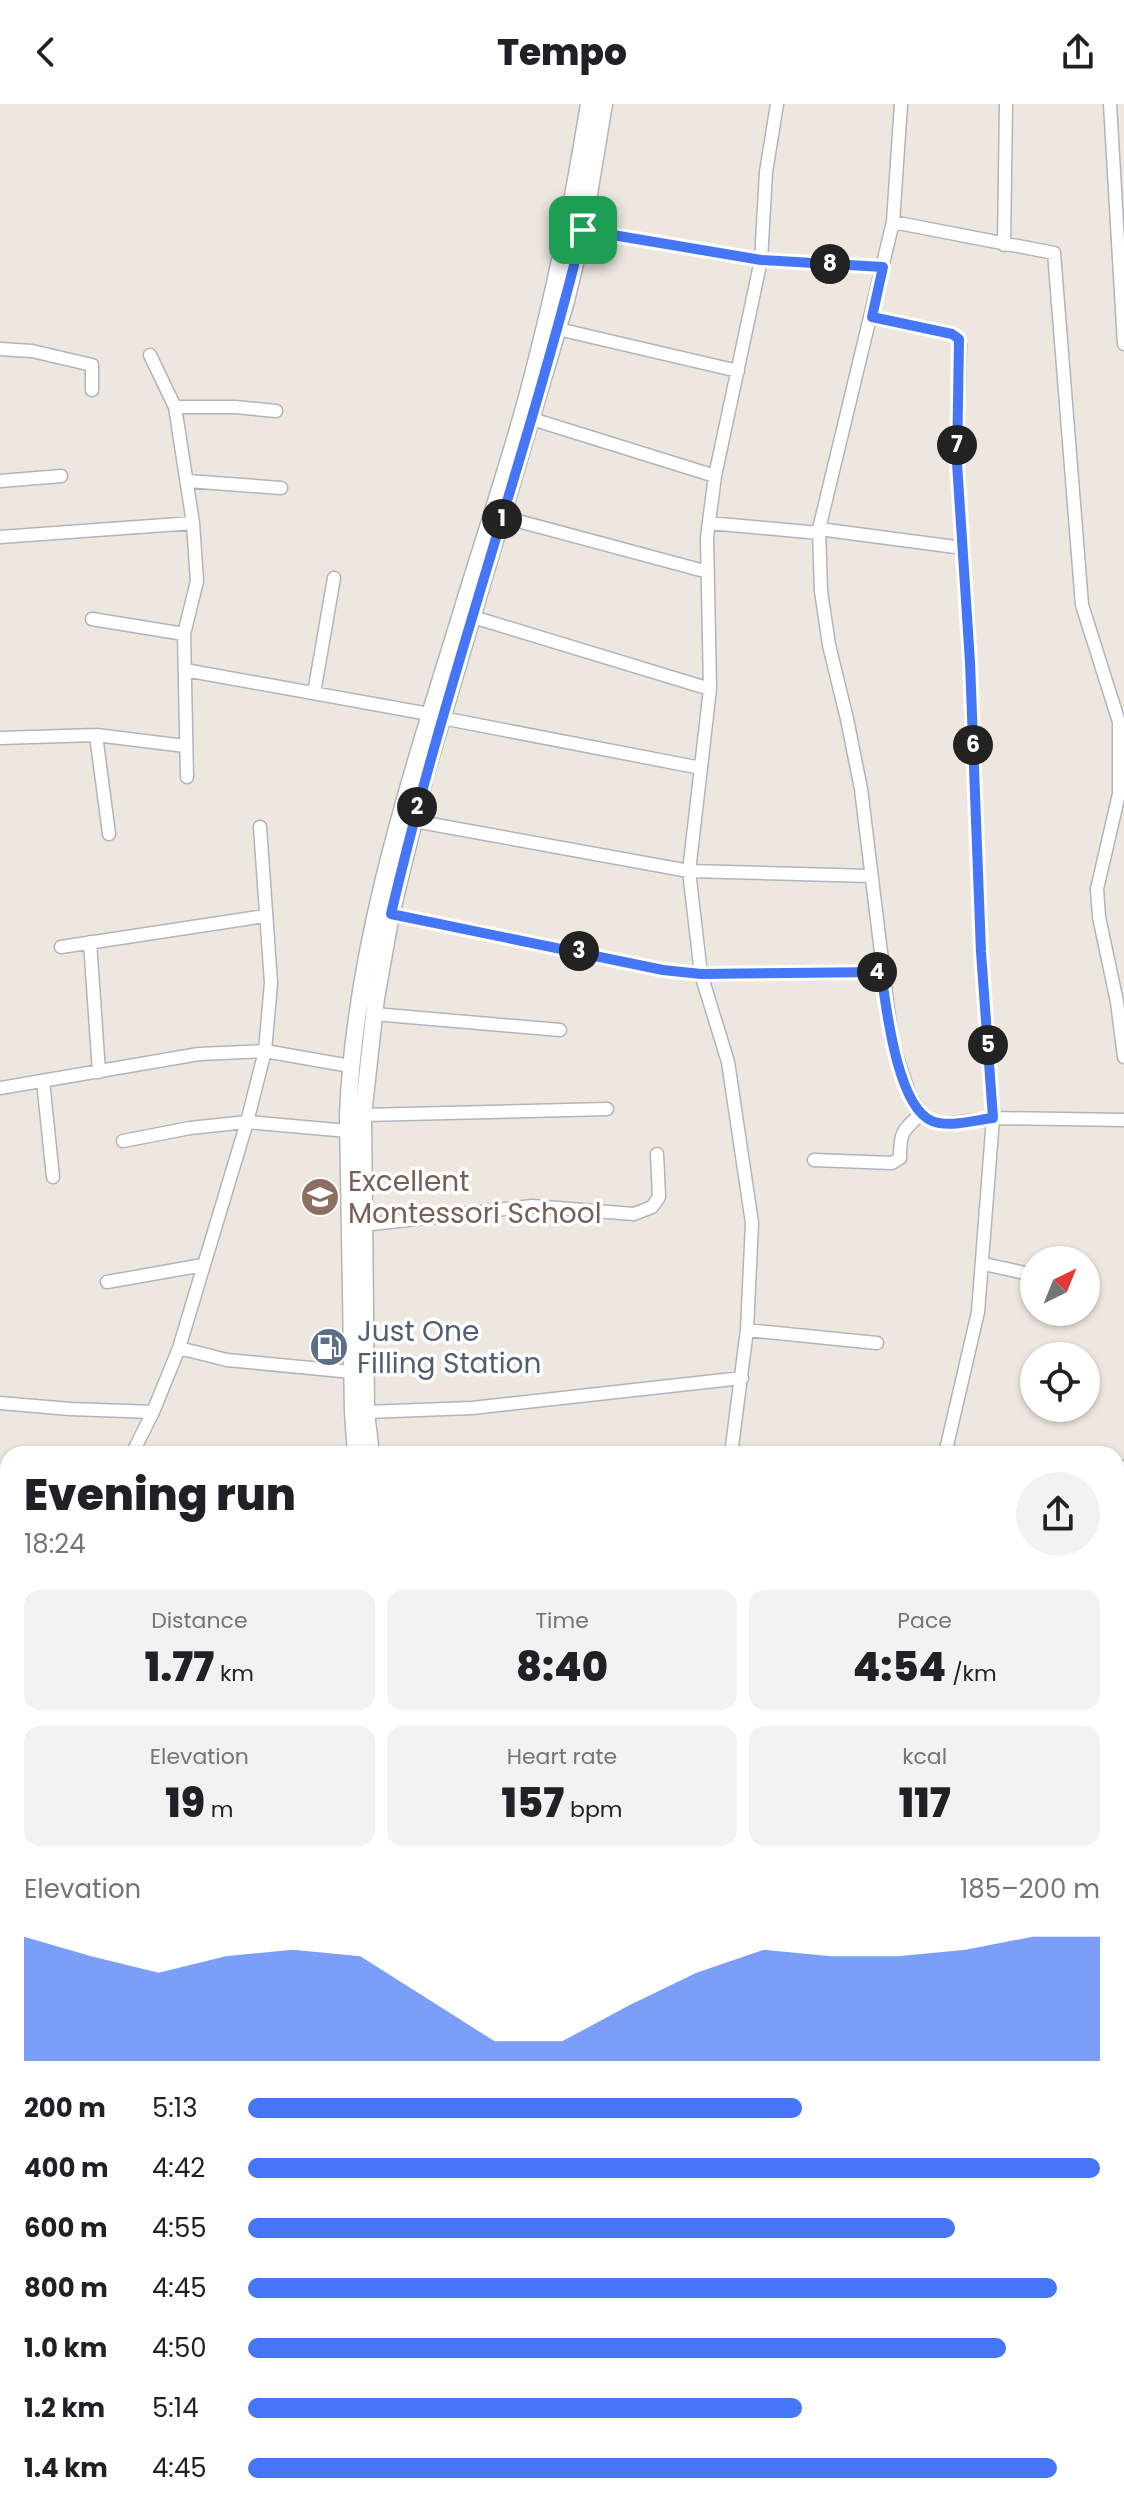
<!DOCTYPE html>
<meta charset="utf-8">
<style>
:root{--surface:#fff;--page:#f2f2f2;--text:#202124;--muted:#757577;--accent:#4476f7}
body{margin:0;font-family:Poppins,sans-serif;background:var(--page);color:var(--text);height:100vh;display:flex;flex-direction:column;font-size:30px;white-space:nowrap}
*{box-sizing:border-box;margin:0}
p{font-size:26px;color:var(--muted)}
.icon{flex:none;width:44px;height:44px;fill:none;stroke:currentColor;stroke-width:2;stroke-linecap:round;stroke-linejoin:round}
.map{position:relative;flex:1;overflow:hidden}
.panel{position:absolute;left:0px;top:1342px;width:1124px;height:1070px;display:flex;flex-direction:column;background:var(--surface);border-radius:24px 24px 0 0;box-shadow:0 2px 6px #0004}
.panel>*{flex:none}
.needle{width:52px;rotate:43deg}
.buttons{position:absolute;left:1020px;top:1142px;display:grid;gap:16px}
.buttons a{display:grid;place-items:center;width:80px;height:80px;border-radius:50%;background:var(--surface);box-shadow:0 2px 6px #0004;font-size:40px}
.pin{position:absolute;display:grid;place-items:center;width:68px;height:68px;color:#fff;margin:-34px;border-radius:16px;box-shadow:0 4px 12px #0006}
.km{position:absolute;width:40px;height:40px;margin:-20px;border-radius:50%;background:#222;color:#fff;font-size:22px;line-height:40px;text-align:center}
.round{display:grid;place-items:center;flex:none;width:84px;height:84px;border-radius:42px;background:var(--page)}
.overview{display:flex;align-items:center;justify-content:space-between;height:136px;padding:0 24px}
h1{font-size:44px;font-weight:800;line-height:60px}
.figures{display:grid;grid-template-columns:repeat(3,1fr);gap:12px;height:136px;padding:8px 24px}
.figures div{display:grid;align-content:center;border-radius:16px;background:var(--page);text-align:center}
.figures b{font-size:40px;font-weight:800}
.figures small{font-size:22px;font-weight:400}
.figures p{font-size:22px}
.chart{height:224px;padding:16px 24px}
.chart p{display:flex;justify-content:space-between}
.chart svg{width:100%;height:144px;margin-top:8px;fill:var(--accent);opacity:.7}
ul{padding:0 24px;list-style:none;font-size:26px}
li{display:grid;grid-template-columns:128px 96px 1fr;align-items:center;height:60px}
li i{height:20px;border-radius:10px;background:var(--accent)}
header{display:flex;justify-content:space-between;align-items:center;height:104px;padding:0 24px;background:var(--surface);font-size:36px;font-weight:800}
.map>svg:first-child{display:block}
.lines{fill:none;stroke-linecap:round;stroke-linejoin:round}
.street-casing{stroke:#b1b4bd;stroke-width:15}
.secondary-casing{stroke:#b1b4bd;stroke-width:19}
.street{stroke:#fff;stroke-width:12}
.secondary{stroke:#fff;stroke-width:16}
.route-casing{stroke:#fff;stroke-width:16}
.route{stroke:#4476f7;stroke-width:10}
.labels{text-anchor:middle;stroke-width:7;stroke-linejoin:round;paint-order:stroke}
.education-label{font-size:28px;fill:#785e54;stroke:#fff;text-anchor:start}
.service-label{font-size:28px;fill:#4e5e75;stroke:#fff;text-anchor:start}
</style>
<header><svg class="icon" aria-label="back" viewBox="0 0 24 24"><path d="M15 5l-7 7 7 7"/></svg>Tempo<svg class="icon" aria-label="share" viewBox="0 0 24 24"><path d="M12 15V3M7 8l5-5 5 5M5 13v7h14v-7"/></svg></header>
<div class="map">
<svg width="1124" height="2411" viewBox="0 0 1124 2411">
<rect width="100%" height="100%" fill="#eee7e0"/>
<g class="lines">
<defs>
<path id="street" d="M 901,0 L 893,118 L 819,425 L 821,487 L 829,541 L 847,615 L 861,685 L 892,938 L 910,992 L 921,1010 L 931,1017 L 944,1020 L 993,1014 L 1124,1016
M 1110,0 L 1124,240
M 893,118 L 1054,149 L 1082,501 L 1119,618 L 1119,690 L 1097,785 L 1099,813 L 1117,898 L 1124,953
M 583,126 L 761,156 L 883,163
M 1004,141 L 1006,0
M 872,213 L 952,230 L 959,235 L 960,241 L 957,359 L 970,558 L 981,848 L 993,1014 L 978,1208 L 945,1350
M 558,225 L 738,267
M 0,245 L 32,247 L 92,261 L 92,286
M 150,251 L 175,303 L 193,419 L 197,477 L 184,530 L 187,673
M 175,303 L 235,303 L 276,307
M 532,315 L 715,372
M 0,377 L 61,372
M 188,377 L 281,384
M 503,413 L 708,468
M 709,419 L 819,429
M 819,425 L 963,444
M 0,433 L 193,419
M 473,513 L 710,585
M 92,515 L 184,530
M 185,566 L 429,610
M 314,589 L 334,474
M 442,614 L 701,664
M 96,631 L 109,730
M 0,634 L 96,631 L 185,642
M 414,717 L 689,767 L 871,772
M 391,810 L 663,866 L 701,870 L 881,868
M 90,838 L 99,968
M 61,843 L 265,812
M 374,910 L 560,926
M 43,977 L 53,1073
M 0,984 L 199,950 L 265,947 L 271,879 L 260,723
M 363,1011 L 607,1005
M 123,1037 L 190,1024 L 247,1018 L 348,1027
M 814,1056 L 892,1059 L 900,1054 C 900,1028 902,1027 921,1010
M 363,1121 L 532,1102 L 634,1110 L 652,1103 L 659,1093 L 657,1050
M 984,1160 L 1034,1171
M 107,1178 L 203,1161
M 747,1226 L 877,1239
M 179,1244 L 227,1256 L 352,1268
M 0,1299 L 70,1305 L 153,1308
M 366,1308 L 472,1304 L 742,1274
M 132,1350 L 153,1308 L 179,1244 L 247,1018 L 265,947 L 350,962
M 731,1350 L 747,1226 L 752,1119 L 728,958 L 701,870 L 689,767 L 710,585 L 707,433 L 715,372 L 761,156 L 766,68 L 777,0
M 0,1391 L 8,1391
M 1116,1404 L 1124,1363
M 0,1480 L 8,1480
M 0,1589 L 8,1568
M 1116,1633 L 1124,1637
M 0,1651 L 8,1653
M 1116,1691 L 1124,1676
M 1116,1715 L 1124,1720
M 0,1841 L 8,1812
M 0,2206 L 8,2205
M 1116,2225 L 1124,2222
M 0,2241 L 8,2270
M 1116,2337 L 1118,2411
M 60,2404 L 64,2411
M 314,2404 L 512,2411
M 737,2404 L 737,2411
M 870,2404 L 870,2411
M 954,2404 L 954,2411
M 234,2411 L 235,2404"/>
<path id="secondary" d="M 356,1350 L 353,1308 L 348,1011 C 355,839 411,673 461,510 C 484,433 511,356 531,278 C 555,187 574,94 589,0
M 371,1350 L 366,1308 L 363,1011 L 376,894 L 391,810 L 425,672 L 566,197 L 583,126 L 604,0
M 512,2411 L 512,2404
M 532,2411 L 532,2404
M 545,2411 L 546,2404"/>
</defs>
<use href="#street" class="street-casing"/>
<use href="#secondary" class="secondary-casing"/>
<use href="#street" class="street"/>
<use href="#secondary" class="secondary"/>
</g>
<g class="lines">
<defs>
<path id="route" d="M 583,126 L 761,156 L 883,163 L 872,213 L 952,230 L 959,235 L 957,359 L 970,558 L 981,848 L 993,1014 C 975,1016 949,1024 932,1017 C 897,1003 886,902 881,868 L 701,870 L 663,866 L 391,810 C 445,579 526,356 583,126 Z"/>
</defs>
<use href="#route" class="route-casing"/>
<use href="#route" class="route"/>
</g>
<defs>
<symbol id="school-disc" viewBox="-11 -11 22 22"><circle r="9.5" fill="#8d6e63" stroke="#fff"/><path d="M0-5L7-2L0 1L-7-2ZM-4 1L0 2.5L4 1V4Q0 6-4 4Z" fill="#fff"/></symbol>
<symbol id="fuel-disc" viewBox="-11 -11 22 22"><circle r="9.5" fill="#5c6f8a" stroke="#fff"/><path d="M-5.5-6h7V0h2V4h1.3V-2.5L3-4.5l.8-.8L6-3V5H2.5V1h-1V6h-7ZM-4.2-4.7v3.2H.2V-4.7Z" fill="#fff"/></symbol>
</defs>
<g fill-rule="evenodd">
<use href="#school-disc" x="298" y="1071" width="44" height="44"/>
<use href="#fuel-disc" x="307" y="1221" width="44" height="44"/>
</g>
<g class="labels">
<g class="education-label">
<text x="348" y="1087">Excellent<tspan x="348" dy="32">Montessori School</tspan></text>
</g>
<g class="service-label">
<text x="357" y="1237">Just One<tspan x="357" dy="32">Filling Station</tspan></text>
</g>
</g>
</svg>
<div class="buttons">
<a><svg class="needle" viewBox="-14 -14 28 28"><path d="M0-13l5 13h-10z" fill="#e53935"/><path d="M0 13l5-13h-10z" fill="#757577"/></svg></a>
<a><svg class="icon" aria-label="locate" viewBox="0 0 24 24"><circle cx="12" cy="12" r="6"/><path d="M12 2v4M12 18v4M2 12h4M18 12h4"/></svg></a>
</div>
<div class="pin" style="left:583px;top:126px;background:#1e9e55"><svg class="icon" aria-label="arrive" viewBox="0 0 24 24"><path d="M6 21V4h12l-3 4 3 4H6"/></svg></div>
<b class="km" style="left:502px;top:415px">1</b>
<b class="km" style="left:417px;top:703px">2</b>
<b class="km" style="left:579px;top:847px">3</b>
<b class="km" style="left:877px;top:868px">4</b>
<b class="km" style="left:988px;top:941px">5</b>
<b class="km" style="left:973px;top:641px">6</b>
<b class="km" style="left:957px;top:341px">7</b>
<b class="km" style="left:830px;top:160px">8</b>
<section class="panel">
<div class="overview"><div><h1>Evening run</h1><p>18:24</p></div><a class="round"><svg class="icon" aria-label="share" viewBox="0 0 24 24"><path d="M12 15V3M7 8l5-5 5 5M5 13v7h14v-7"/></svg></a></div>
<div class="figures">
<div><p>Distance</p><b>1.77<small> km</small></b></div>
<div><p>Time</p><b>8:40</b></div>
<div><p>Pace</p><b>4:54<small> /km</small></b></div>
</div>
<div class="figures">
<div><p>Elevation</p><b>19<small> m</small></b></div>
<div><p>Heart rate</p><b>157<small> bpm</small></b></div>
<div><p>kcal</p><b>117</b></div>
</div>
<div class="chart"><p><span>Elevation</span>185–200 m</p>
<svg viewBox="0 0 160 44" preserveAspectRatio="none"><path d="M0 44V6L10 12L20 17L30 12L40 10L50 12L60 25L70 38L80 38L90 27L100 17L110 10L120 12L130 12L140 10L150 6L160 6V44z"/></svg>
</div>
<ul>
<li><b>200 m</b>5:13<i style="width:65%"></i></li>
<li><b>400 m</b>4:42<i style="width:100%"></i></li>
<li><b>600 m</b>4:55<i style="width:83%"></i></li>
<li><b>800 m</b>4:45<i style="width:95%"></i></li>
<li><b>1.0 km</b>4:50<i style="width:89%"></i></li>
<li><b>1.2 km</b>5:14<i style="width:65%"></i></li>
<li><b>1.4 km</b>4:45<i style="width:95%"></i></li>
</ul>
</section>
</div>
